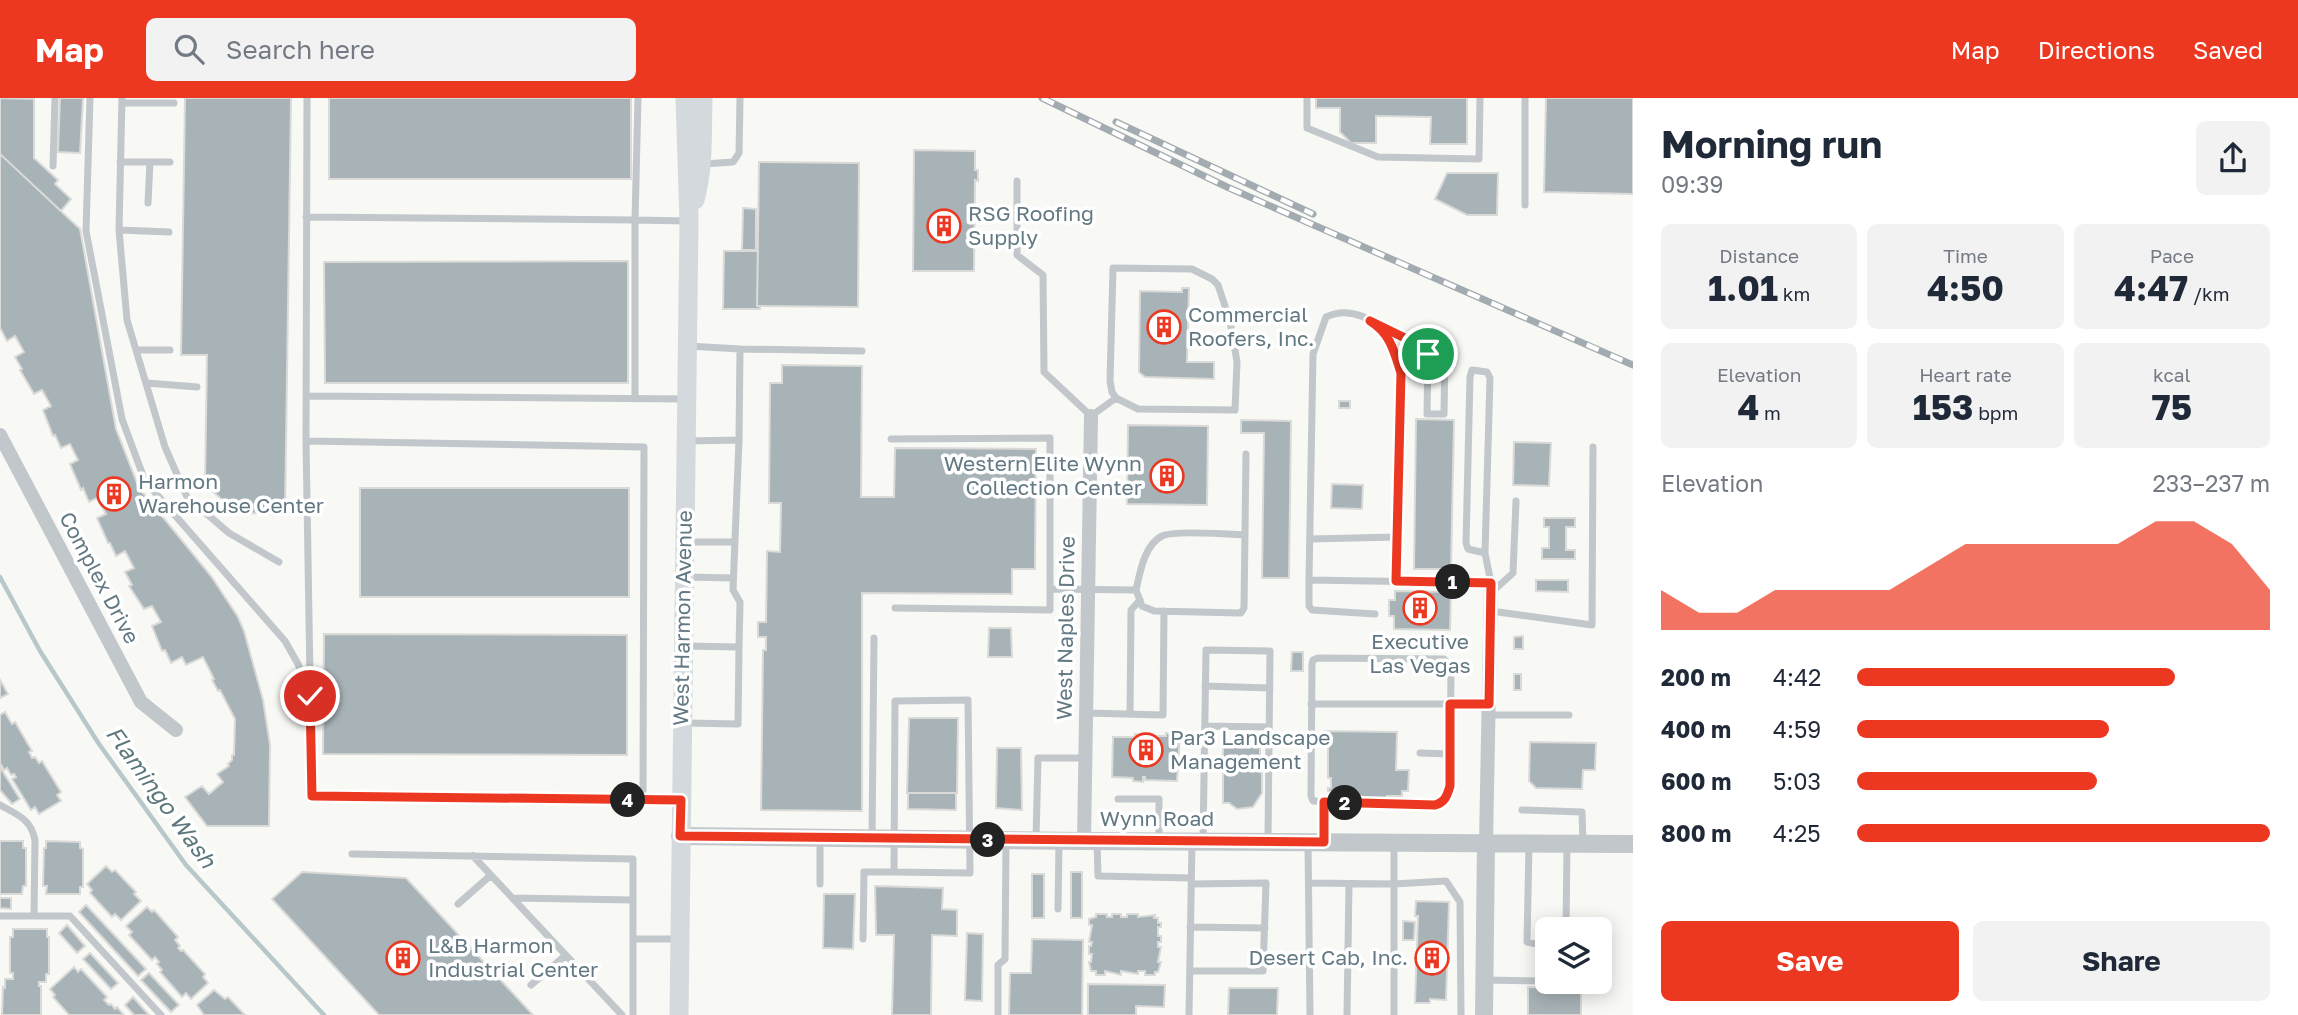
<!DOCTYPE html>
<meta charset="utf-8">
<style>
:root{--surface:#fff;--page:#f2f2f3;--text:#1f2937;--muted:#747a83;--accent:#ed3821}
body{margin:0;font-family:"Golos Text",sans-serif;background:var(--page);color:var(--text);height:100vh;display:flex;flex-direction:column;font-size:26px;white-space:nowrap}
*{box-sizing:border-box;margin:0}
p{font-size:23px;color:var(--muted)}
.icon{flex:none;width:38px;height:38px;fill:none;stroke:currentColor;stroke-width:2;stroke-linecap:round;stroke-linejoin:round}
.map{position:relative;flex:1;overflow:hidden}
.panel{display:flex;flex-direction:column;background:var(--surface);width:665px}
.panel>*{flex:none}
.controls{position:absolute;left:1535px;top:819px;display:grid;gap:14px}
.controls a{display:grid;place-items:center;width:77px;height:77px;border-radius:10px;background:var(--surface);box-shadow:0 4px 18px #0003;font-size:35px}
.pin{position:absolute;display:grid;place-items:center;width:60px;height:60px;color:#fff;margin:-30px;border:4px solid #fff;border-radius:50%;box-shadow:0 2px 7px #0007}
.km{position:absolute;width:35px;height:35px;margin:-18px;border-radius:50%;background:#222;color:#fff;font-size:19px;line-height:35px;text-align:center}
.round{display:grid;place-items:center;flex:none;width:74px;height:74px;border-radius:10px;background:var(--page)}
.overview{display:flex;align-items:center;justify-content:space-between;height:119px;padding:0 28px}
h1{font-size:38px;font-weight:700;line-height:52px}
.figures{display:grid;grid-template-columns:repeat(3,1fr);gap:10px;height:119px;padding:7px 28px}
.figures div{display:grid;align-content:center;border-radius:10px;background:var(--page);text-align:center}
.figures b{font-size:35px;font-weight:700}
.figures small{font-size:19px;font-weight:400}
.figures p{font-size:19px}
.chart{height:196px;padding:14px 28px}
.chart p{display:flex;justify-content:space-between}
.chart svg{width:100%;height:126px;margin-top:7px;fill:var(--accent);opacity:.7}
.cta{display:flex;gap:14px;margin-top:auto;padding:14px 28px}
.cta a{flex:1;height:80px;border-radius:10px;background:var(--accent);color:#fff;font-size:28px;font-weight:700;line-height:80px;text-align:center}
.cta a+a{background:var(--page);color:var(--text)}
ul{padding:0 28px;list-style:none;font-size:23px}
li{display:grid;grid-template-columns:112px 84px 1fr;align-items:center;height:52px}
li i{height:18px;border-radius:9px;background:var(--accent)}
header{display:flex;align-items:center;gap:42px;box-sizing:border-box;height:98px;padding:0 35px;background:var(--accent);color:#fff}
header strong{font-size:33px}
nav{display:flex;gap:38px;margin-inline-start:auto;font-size:24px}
.search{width:490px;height:63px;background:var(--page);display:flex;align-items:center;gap:18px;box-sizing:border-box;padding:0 24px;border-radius:10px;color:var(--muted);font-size:26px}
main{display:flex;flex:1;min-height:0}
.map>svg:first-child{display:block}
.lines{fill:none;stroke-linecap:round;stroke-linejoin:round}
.stream{stroke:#b8c8ca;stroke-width:4.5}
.building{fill:#a8b3b8;stroke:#dadad8;stroke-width:2}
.service{stroke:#c1c7ca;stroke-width:7}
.minor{stroke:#c1c7ca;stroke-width:14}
.tertiary{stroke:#c1c7ca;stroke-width:18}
.secondary{stroke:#d3d9dc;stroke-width:19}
.rail-casing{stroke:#a2abb0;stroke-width:7}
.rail{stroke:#fff;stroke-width:4.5;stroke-dasharray:13;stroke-linecap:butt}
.route-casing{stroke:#fff;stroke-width:14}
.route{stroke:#ed3821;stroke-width:9}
.labels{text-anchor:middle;stroke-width:7;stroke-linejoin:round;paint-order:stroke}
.poi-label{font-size:21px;fill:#627882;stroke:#fff;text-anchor:start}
.street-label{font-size:21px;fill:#627882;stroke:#fff}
.water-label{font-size:23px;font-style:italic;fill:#5d787c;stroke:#fff}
</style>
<header>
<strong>Map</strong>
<div class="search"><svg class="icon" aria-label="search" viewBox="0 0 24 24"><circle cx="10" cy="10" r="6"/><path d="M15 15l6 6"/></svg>Search here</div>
<nav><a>Map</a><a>Directions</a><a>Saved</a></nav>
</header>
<main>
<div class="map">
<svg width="1633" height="917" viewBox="0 0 1633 917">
<rect width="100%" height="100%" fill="#f8f8f5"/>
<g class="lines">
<path class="stream" d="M 0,479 L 40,553 L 99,646 L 186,767 L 324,917"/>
</g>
<path class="building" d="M 0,0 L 34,1 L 34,60 L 58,82 L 55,86 L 71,101 L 61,113 L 0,56 Z
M 60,0 L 83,0 L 80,55 L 58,54 Z
M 185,0 L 291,0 L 285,416 L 236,415 L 205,386 L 207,257 L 181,257 Z
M 329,0 L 631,0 L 631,81 L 329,81 Z
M 1316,0 L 1467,0 L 1467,46 L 1430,46 L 1431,19 L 1376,18 L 1376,45 L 1351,45 L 1340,34 L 1340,10 L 1316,10 Z
M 1546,0 L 1633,0 L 1633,96 L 1544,94 Z
M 914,52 L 975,53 L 975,72 L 978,72 L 978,83 L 975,82 L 974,173 L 913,173 Z
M 0,56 L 80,131 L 116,331 L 139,390 L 211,478 L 238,519 L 244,533 L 263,602 L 270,647 L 269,728 L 207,728 L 185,699 L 202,688 L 209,696 L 223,684 L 217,676 L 229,668 L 228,666 L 232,662 L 232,657 L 234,657 L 235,621 L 220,592 L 218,593 L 212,582 L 214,581 L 203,559 L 186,567 L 182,559 L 171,565 L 165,552 L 162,553 L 152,528 L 161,524 L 152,508 L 144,511 L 129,488 L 132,487 L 125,474 L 134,470 L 125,453 L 116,458 L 110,445 L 108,445 L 97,420 L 106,416 L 97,400 L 89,404 L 83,390 L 81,392 L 70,366 L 78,362 L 70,346 L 61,350 L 55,337 L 53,338 L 43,312 L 51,308 L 42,292 L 34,296 L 20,272 L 22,271 L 15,259 L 24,254 L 15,238 L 7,243 L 0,230 Z
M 759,64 L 859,65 L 858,209 L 757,208 Z
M 1447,75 L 1498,75 L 1497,117 L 1467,117 L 1435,101 Z
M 743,110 L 756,111 L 756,152 L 742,152 Z
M 724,153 L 758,153 L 757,208 L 760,208 L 760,211 L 723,211 Z
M 628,163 L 628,285 L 325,285 L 324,164 Z
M 1182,190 L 1189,190 L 1187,264 L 1214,264 L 1214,281 L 1145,279 L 1139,274 L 1140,193 L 1182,194 Z
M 782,267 L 862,268 L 861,399 L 894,399 L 895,350 L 1036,351 L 1035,471 L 1012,471 L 1012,496 L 862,495 L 862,713 L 761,712 L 763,552 L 766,552 L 766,539 L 758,539 L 758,524 L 766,524 L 767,453 L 780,454 L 781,405 L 769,405 L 770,285 L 782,285 Z
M 1339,303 L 1350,303 L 1350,310 L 1339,310 Z
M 1416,321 L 1454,322 L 1451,471 L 1414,471 Z
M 1241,322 L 1291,323 L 1289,480 L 1262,480 L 1264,335 L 1241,335 Z
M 1128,327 L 1208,328 L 1207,407 L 1127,406 Z
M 1514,344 L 1551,345 L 1549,388 L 1513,387 Z
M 1332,386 L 1363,387 L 1362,411 L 1331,410 Z
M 360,390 L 629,390 L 629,499 L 360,499 Z
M 1544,420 L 1575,420 L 1575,429 L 1566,429 L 1566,452 L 1575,452 L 1575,461 L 1542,461 L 1542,450 L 1549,450 L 1549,429 L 1544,429 Z
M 1536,482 L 1568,482 L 1568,494 L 1536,493 Z
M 1395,493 L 1451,494 L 1450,532 L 1394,531 L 1394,518 L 1389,518 L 1389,502 L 1395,502 Z
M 989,530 L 1011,530 L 1012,559 L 988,559 Z
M 324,536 L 627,537 L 627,657 L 323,656 Z
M 1523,538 L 1523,551 L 1514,551 L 1514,539 Z
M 1292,554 L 1303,554 L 1303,573 L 1291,573 Z
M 1514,576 L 1521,576 L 1521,592 L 1514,592 Z
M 0,582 L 8,596 L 0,600 Z
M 5,614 L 12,626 L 15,624 L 32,653 L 29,654 L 32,660 L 35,659 L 39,665 L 42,663 L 61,694 L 57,697 L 61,703 L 39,716 L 35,709 L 31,712 L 12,681 L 16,679 L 14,676 L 11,677 L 7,670 L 4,672 L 0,665 L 0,617 Z
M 909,620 L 958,620 L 957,695 L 907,695 Z
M 1324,633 L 1397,634 L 1396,672 L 1409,672 L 1408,693 L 1402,693 L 1402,698 L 1387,698 L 1387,700 L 1361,700 L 1361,698 L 1345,697 L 1345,694 L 1328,693 L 1328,690 L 1331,690 L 1331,680 L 1328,680 L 1328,645 L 1323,645 Z
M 1166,635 L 1180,635 L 1177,683 L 1145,682 L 1145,679 L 1143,679 L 1143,684 L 1133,683 L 1133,680 L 1112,679 L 1113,639 L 1135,639 L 1135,636 L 1144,637 L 1143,641 L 1146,641 L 1146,638 L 1166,638 Z
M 1223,643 L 1260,644 L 1260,658 L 1263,658 L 1262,665 L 1260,665 L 1262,666 L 1262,673 L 1260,673 L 1262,674 L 1262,695 L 1253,709 L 1237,711 L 1229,705 L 1223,705 Z
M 1530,644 L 1596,645 L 1595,672 L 1583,672 L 1582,691 L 1536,690 L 1529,683 Z
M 997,650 L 1021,650 L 1022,712 L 996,710 Z
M 0,669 L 20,701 L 12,706 L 0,692 Z
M 908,695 L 956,695 L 956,712 L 908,711 Z
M 0,743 L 23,743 L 23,750 L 26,750 L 26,788 L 23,788 L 22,796 L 0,796 Z
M 46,743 L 80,744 L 80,750 L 83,751 L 83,789 L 80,789 L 80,796 L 46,796 L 47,788 L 43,788 L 44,750 L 46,750 Z
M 106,768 L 112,774 L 115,772 L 136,794 L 134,796 L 141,803 L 121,822 L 115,816 L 112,819 L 90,795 L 92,792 L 87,786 Z
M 302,774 L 406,780 L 533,917 L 379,917 L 272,801 Z
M 1071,774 L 1082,774 L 1082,820 L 1071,820 Z
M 1032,776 L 1044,776 L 1044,820 L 1032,820 Z
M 875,788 L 943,790 L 942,811 L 957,812 L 957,838 L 932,837 L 931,917 L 892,917 L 894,837 L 876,837 Z
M 824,796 L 855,796 L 853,851 L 823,850 Z
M 0,800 L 11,800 L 11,811 L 0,810 Z
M 1416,803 L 1449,804 L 1446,902 L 1430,901 L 1430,905 L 1415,905 L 1418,818 L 1415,818 Z
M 86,807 L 146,871 L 138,878 L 79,814 Z
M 147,809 L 152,814 L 154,812 L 178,839 L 175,842 L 180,848 L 178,850 L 181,853 L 183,852 L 205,876 L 203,879 L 208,885 L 191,901 L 186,895 L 182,899 L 160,874 L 162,872 L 157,866 L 159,864 L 155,859 L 152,862 L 129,837 L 132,834 L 126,828 Z
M 1096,816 L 1107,816 L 1107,819 L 1112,819 L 1112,816 L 1121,816 L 1121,819 L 1127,819 L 1127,816 L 1138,816 L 1138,819 L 1155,817 L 1154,820 L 1158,820 L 1158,825 L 1161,825 L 1161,829 L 1158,829 L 1158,838 L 1161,838 L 1161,844 L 1158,844 L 1158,849 L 1161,849 L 1158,864 L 1161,864 L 1158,874 L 1155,874 L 1155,877 L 1145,877 L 1145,873 L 1138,873 L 1138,876 L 1121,873 L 1121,877 L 1105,873 L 1105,877 L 1096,877 L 1096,873 L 1091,873 L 1089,864 L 1091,864 L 1092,856 L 1089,856 L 1089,848 L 1091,848 L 1092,844 L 1089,844 L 1092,827 L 1089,827 L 1089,821 L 1096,819 Z
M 1403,823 L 1415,824 L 1414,842 L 1403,842 Z
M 67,827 L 85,848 L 77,855 L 59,835 Z
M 13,831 L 47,831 L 47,839 L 49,839 L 49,876 L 46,876 L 46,884 L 39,884 L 39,888 L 41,888 L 41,917 L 2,917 L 3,889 L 5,890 L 5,881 L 13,881 L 13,875 L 10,875 L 10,839 L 13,839 Z
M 967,835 L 983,836 L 982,903 L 965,902 Z
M 1032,841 L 1083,842 L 1082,917 L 1009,917 L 1010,875 L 1031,875 Z
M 90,855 L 118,885 L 111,891 L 83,861 Z
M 74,869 L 78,874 L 81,871 L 107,899 L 104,902 L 109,907 L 111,906 L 115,911 L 117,909 L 124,917 L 69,917 L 53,899 L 55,897 L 50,891 Z
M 149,875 L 179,907 L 171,914 L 141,882 Z
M 1088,886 L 1165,887 L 1164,909 L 1136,908 L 1136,917 L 1088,917 Z
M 1528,889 L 1581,891 L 1581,917 L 1528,917 Z
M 1229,890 L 1278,890 L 1277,917 L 1228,917 Z
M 214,892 L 225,901 L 228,899 L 245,917 L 204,917 L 197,907 Z
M 133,899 L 149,917 L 134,917 L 125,907 Z"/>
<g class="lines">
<path class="service" d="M 90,0 L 86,133 L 122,321 L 145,383 L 285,543 L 298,566 L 308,592
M 122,0 L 119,132 L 127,222 L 165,349 L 187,399 L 229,435 L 279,464
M 307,0 L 306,343 L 312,698 L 680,702
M 1307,0 L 1307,30 L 1378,59 L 1479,61 L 1480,0
M 1525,0 L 1525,107
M 122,5 L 174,5
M 120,64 L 170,64
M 704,66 L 733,64 L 739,55 L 740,0
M 53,68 L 55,0
M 1017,83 L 1017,157 L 1043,177 L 1044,274 L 1091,318 L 1116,300 L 1138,311 L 1235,312 L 1237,264 L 1230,223 L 1218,187 L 1212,181 L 1192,171 L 1113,170 L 1110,283 L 1112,294 L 1116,300
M 148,105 L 150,64
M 306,119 L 635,122 L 638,0
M 119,132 L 169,134
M 1383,229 L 1407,241 L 1428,256 L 1445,256 L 1444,316 L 1427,316 L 1428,256
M 688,248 L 740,251
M 136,252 L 170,252
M 147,285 L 197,289
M 306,298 L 686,301
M 635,301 L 635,122 L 688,123
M 891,341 L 1050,340 L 1050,491
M 306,343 L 644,349 L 643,702
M 687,343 L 739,342
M 1310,441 L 1397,439
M 686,444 L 735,444
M 685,479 L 733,480
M 1309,482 L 1313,256 L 1326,219 C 1348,208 1378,220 1389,242 C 1395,252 1397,264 1401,275 L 1396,483
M 1136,492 C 1140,475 1144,447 1162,438 C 1173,432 1229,436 1245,437
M 1491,495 L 1513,475 L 1516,403
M 895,510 L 1050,512 L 1050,491 L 1136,492 L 1142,508 L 1154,513 L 1241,515 L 1244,510 L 1246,356
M 1491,513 L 1592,527 L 1593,349
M 1375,516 L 1312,512 L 1309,508 L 1309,482 L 1491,485 L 1485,455 L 1490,280 L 1487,274 L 1472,272 L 1470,279 L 1466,445 L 1468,451 L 1485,455
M 684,548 L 739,549 L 738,626 L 686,625
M 739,549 L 740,504 L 733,492 L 739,342 L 740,251 L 862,253
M 1318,560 L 1444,561 L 1451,570 L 1450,688 C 1447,698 1445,704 1435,707 L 1313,703 L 1311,698 L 1312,566 L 1313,562 Z
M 1205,588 L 1270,590
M 1311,606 L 1488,606
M 1086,615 L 1163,617 L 1164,513
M 1130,616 L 1131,512 L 1140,502
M 1489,617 L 1569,617
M 1205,628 L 1269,629
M 1420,655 L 1450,656
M 1118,701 L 1159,701 L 1159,743
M 1323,704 L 1324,742
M 0,707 C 18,717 31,721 35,742 L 34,818
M 1522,712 L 1582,714 L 1583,745
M 872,740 L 874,540
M 1036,742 L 1038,660 L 1085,660
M 1203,743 L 1206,552 L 1270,553 L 1268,742
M 1097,744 L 1098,778 L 1191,780
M 1308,744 L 1310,917
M 1529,746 L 1527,844 L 1547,848
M 352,756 L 633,761 L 633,917
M 473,758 L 622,917
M 1309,785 L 1394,786 L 1446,783 L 1460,804 L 1461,917
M 820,786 L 820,740
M 513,800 L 633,802
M 458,806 L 491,777
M 1058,811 L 1059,744
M 0,818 L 70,818 L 161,917
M 1190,829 L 1265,830
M 1566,831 L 1567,746
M 633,841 L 678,841
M 863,841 L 864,774 L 894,774 L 895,603 L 968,602 L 970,775 L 894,774
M 1190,873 L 1263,873 L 1266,785 L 1191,786
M 1485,882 L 1547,883
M 1567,884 L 1573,884
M 531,887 L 566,857
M 998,917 L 998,867 L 1005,861 L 1006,743
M 1189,917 L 1192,744
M 1347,917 L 1349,786
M 1394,917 L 1394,746"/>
<path class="minor" d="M 0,337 L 141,604 L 176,632
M 1084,743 L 1091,318
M 1486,744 L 1491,485"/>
<path class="tertiary" d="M 680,738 L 1084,743 L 1633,746
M 1484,917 L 1486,744"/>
<path class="secondary" d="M 695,102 C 704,69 702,34 703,0
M 679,917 L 689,123 L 685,0"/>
<defs>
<path id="rail" d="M 1042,0 L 1227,89 L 1633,267
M 1116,24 L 1313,116"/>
</defs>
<use href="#rail" class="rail-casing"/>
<use href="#rail" class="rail"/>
</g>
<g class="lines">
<defs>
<path id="route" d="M 310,598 L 312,698 L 681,702 L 680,738 L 1324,744 L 1324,704 L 1435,707 C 1445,704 1447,698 1450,688 L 1450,606 L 1489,606 L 1491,485 L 1396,483 L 1401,275 C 1394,253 1390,235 1370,223 L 1407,241 L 1428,256"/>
</defs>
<use href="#route" class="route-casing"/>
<use href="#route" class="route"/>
</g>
<defs>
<symbol id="building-ring" viewBox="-11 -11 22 22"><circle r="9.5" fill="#fff" stroke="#ed3821" stroke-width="1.5"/><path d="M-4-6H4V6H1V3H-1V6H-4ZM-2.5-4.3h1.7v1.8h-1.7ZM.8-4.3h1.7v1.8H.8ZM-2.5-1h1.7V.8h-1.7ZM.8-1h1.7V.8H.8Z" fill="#ed3821"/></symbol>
</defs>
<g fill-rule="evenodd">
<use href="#building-ring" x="925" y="109" width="38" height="38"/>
<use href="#building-ring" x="1145" y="210" width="38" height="38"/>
<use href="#building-ring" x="1148" y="359" width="38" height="38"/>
<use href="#building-ring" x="95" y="377" width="38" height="38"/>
<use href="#building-ring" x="1401" y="491" width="38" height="38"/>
<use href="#building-ring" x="1127" y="633" width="38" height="38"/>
<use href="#building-ring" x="384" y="841" width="38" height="38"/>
<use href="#building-ring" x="1413" y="841" width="38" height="38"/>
</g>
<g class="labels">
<g class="poi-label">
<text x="968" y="123">RSG Roofing<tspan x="968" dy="24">Supply</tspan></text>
<text x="1188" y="224">Commercial<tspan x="1188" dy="24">Roofers, Inc.</tspan></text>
<text x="1142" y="373" text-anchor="end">Western Elite Wynn<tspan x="1142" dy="24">Collection Center</tspan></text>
<text x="138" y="391">Harmon<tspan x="138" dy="24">Warehouse Center</tspan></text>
<text x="1420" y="551" text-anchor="middle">Executive<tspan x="1420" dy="24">Las Vegas</tspan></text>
<text x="1170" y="647">Par3 Landscape<tspan x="1170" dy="24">Management</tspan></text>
<text x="428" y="855">L&amp;B Harmon<tspan x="428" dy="24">Industrial Center</tspan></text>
<text x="1408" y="867" text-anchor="end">Desert Cab, Inc.</text>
</g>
<g class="street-label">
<text transform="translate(99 480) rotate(62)" y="7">Complex Drive</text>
<text transform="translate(683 520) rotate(-89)" y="7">West Harmon Avenue</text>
<text transform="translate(1066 530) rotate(-89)" y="7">West Naples Drive</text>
<text x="1157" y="728">Wynn Road</text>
</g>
<g class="water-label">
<text transform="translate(161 699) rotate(54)" y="8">Flamingo Wash</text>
</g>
</g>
</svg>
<div class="controls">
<a><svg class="icon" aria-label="layers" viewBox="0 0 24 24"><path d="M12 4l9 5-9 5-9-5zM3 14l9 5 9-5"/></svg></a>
</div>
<div class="pin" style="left:1428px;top:256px;background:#1e9e55"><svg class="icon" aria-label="arrive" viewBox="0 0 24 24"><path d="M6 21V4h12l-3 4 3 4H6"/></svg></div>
<div class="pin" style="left:310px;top:598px;background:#d93025"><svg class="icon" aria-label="check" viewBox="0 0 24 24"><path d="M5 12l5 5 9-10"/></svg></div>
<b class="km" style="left:1453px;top:484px">1</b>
<b class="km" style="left:1345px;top:705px">2</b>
<b class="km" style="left:988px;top:742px">3</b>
<b class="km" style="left:628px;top:702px">4</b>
</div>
<section class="panel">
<div class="overview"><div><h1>Morning run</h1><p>09:39</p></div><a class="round"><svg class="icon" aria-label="share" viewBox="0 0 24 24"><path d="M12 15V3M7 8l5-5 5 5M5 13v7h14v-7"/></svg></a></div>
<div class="figures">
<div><p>Distance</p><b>1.01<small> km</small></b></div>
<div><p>Time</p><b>4:50</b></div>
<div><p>Pace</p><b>4:47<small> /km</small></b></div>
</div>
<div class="figures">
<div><p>Elevation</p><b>4<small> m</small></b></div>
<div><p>Heart rate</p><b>153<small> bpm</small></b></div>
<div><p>kcal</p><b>75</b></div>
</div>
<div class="chart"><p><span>Elevation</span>233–237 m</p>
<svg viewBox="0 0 160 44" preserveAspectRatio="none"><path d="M0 44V30L10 38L20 38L30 30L40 30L50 30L60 30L70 22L80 14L90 14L100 14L110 14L120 14L130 6L140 6L150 14L160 30V44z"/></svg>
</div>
<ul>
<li><b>200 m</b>4:42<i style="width:77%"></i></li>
<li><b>400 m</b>4:59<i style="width:61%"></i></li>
<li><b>600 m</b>5:03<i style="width:58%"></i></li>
<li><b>800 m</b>4:25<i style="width:100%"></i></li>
</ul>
<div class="cta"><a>Save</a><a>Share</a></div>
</section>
</main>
